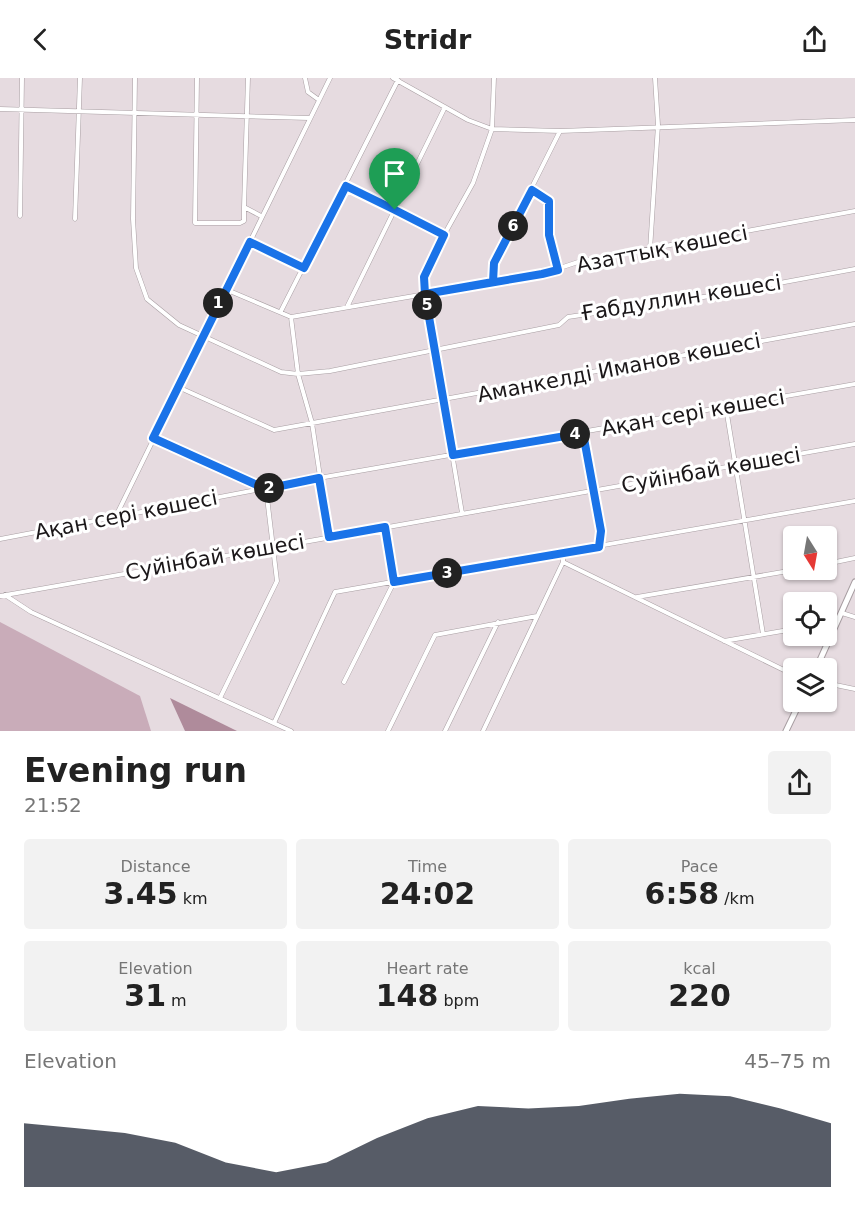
<!DOCTYPE html>
<meta charset="utf-8">
<style>
:root{--surface:#fff;--page:#f2f2f2;--text:#222;--muted:#767676;--accent:#111827}
body{margin:0;font-family:"DejaVu Sans",sans-serif;background:var(--page);color:var(--text);height:100vh;display:flex;flex-direction:column;font-size:22px;white-space:nowrap}
*{box-sizing:border-box;margin:0}
p{font-size:20px;color:var(--muted)}
.icon{flex:none;width:33px;height:33px;fill:none;stroke:currentColor;stroke-width:2;stroke-linecap:round;stroke-linejoin:round}
.map{position:relative;height:653px;overflow:hidden}
.side{display:flex;flex-direction:column;background:var(--surface);flex:1}
.side>*{flex:none}
.needle{width:39px;rotate:169deg}
.tools{position:absolute;left:783px;top:448px;display:grid;gap:12px}
.tools a{display:grid;place-items:center;width:54px;height:54px;border-radius:6px;background:var(--surface);box-shadow:0 2px 4px #0004;font-size:30px}
.pin{position:absolute;display:grid;place-items:center;width:51px;height:51px;color:#fff;margin:-62px -26px;border-radius:50% 50% 50% 0;rotate:-45deg;box-shadow:0 0 6px #0007}
.pin .icon{rotate:45deg}
.km{position:absolute;width:30px;height:30px;margin:-15px;border-radius:50%;background:#222;color:#fff;font-size:16px;line-height:30px;text-align:center}
.round{display:grid;place-items:center;flex:none;width:63px;height:63px;border-radius:6px;background:var(--page)}
.headline{display:flex;align-items:center;justify-content:space-between;height:102px;padding:0 24px}
h1{font-size:33px;font-weight:700;line-height:45px}
.figures{display:grid;grid-template-columns:repeat(3,1fr);gap:9px;height:102px;padding:6px 24px}
.figures div{display:grid;align-content:center;border-radius:6px;background:var(--page);text-align:center}
.figures b{font-size:30px;font-weight:700}
.figures small{font-size:16px;font-weight:400}
.figures p{font-size:16px}
.chart{height:168px;padding:12px 24px}
.chart p{display:flex;justify-content:space-between}
.chart svg{width:100%;height:108px;margin-top:6px;fill:var(--accent);opacity:.7}
header{display:flex;justify-content:space-between;align-items:center;height:78px;padding:0 24px;background:var(--surface);font-size:27px;font-weight:700}
.map>svg:first-child{display:block}
.green{fill:#c9acb9}
.water{fill:#af8b9b}
.lines{fill:none;stroke-linecap:round;stroke-linejoin:round}
.minor-casing{stroke:#a89ea2;stroke-width:5}
.major-casing{stroke:#a89ea2;stroke-width:7}
.minor{stroke:#fff;stroke-width:4}
.major{stroke:#fff;stroke-width:5}
.route-casing{stroke:#fff;stroke-width:12}
.route{stroke:#1a73e8;stroke-width:8}
.labels{text-anchor:middle;stroke-width:6;stroke-linejoin:round;paint-order:stroke}
.street-label{font-size:21px;fill:#1b1719;stroke:#fff}
</style>
<header><svg class="icon" aria-label="back" viewBox="0 0 24 24"><path d="M15 5l-7 7 7 7"/></svg>Stridr<svg class="icon" aria-label="share" viewBox="0 0 24 24"><path d="M12 15V3M7 8l5-5 5 5M5 13v7h14v-7"/></svg></header>
<div class="map">
<svg width="855" height="653" viewBox="0 0 855 653">
<rect width="100%" height="100%" fill="#e6dbe0"/>
<path class="green" d="M 0,544 L 140,618 L 151,653 L 0,653 Z"/>
<path class="water" d="M 170,620 L 237,653 L 185,653 Z"/>
<g class="lines">
<defs>
<path id="minor" d="M 135,0 L 133,141 L 136,190 L 147,221 L 179,247 L 281,294 L 298,296 L 330,293 L 559,247 L 568,239 L 710,218 L 855,191
M 197,0 L 195,145 L 240,145 L 244,143 L 244,129
M 248,0 L 244,129 L 261,138
M 305,0 L 308,14 L 319,22
M 393,0 L 468,42 L 492,51 L 560,53 L 855,42
M 0,31 L 309,40
M 346,108 L 444,157
M 532,112 L 549,123 L 549,157 L 558,192
M 20,138 L 22,0
M 75,141 L 80,0
M 250,164 L 304,190
M 650,172 L 658,47 L 655,0
M 493,204 L 494,185 L 560,53
M 225,211 L 291,239 L 297,238 L 542,196 L 578,184 L 855,133
M 347,229 L 445,29
M 281,233 L 398,2
M 291,239 L 298,296 L 312,345 L 329,459
M 178,309 L 274,352 L 855,246
M 726,330 L 763,556
M 583,355 L 601,453 L 599,469
M 153,360 L 266,411 L 277,503 L 220,620
M 462,435 L 423,203 L 444,157 L 473,105 L 492,51 L 494,0
M 115,440 L 330,0
M 0,461 L 319,400 L 855,306
M 563,475 L 563,484 L 794,597
M 826,486 L 855,480
M 5,517 L 31,534 L 291,653
M 0,518 L 855,366
M 637,519 L 794,492
M 842,535 L 855,539
M 826,547 L 836,545
M 724,563 L 794,551
M 344,604 L 394,504 L 385,449
M 826,605 L 855,611
M 274,645 L 335,514 L 855,423
M 388,653 L 435,557 L 537,538
M 445,653 L 498,544
M 483,653 L 563,484"/>
<path id="major" d="M 816,591 L 855,504
M 786,653 L 800,624"/>
</defs>
<use href="#minor" class="minor-casing"/>
<use href="#major" class="major-casing"/>
<use href="#minor" class="minor"/>
<use href="#major" class="major"/>
</g>
<g class="lines">
<defs>
<path id="route" d="M 395,132 L 346,108 L 304,190 L 250,164 L 153,360 L 266,411 L 319,400 L 329,459 L 385,449 L 394,504 L 599,469 L 601,453 L 583,355 L 453,377 L 425,216 L 542,196 L 558,192 L 549,157 L 549,123 L 532,112 L 494,185 L 493,204 L 425,216 L 424,199 L 444,157 L 395,132"/>
</defs>
<use href="#route" class="route-casing"/>
<use href="#route" class="route"/>
</g>
<g class="labels">
<g class="street-label">
<text transform="translate(662 171) rotate(-11)" y="7">Азаттық көшесі</text>
<text transform="translate(681 220) rotate(-9)" y="7">Ғабдуллин көшесі</text>
<text transform="translate(619 290) rotate(-11)" y="7">Аманкелді Иманов көшесі</text>
<text transform="translate(693 335) rotate(-10)" y="7">Ақан сері көшесі</text>
<text transform="translate(711 392) rotate(-10)" y="7">Суйінбай көшесі</text>
<text transform="translate(126 437) rotate(-11)" y="7">Ақан сері көшесі</text>
<text transform="translate(215 479) rotate(-10)" y="7">Суйінбай көшесі</text>
</g>
</g>
</svg>
<div class="tools">
<a><svg class="needle" viewBox="-14 -14 28 28"><path d="M0-13l5 13h-10z" fill="#e53935"/><path d="M0 13l5-13h-10z" fill="#767676"/></svg></a>
<a><svg class="icon" aria-label="locate" viewBox="0 0 24 24"><circle cx="12" cy="12" r="6"/><path d="M12 2v4M12 18v4M2 12h4M18 12h4"/></svg></a>
<a><svg class="icon" aria-label="layers" viewBox="0 0 24 24"><path d="M12 4l9 5-9 5-9-5zM3 14l9 5 9-5"/></svg></a>
</div>
<div class="pin" style="left:395px;top:132px;background:#1e9e55"><svg class="icon" aria-label="arrive" viewBox="0 0 24 24"><path d="M6 21V4h12l-3 4 3 4H6"/></svg></div>
<b class="km" style="left:218px;top:225px">1</b>
<b class="km" style="left:269px;top:410px">2</b>
<b class="km" style="left:447px;top:495px">3</b>
<b class="km" style="left:575px;top:356px">4</b>
<b class="km" style="left:427px;top:227px">5</b>
<b class="km" style="left:513px;top:148px">6</b>
</div>
<section class="side">
<div class="headline"><div><h1>Evening run</h1><p>21:52</p></div><a class="round"><svg class="icon" aria-label="share" viewBox="0 0 24 24"><path d="M12 15V3M7 8l5-5 5 5M5 13v7h14v-7"/></svg></a></div>
<div class="figures">
<div><p>Distance</p><b>3.45<small> km</small></b></div>
<div><p>Time</p><b>24:02</b></div>
<div><p>Pace</p><b>6:58<small> /km</small></b></div>
</div>
<div class="figures">
<div><p>Elevation</p><b>31<small> m</small></b></div>
<div><p>Heart rate</p><b>148<small> bpm</small></b></div>
<div><p>kcal</p><b>220</b></div>
</div>
<div class="chart"><p><span>Elevation</span>45–75 m</p>
<svg viewBox="0 0 160 44" preserveAspectRatio="none"><path d="M0 44V18L10 20L20 22L30 26L40 34L50 38L60 34L70 24L80 16L90 11L100 12L110 11L120 8L130 6L140 7L150 12L160 18V44z"/></svg>
</div>
</section>
